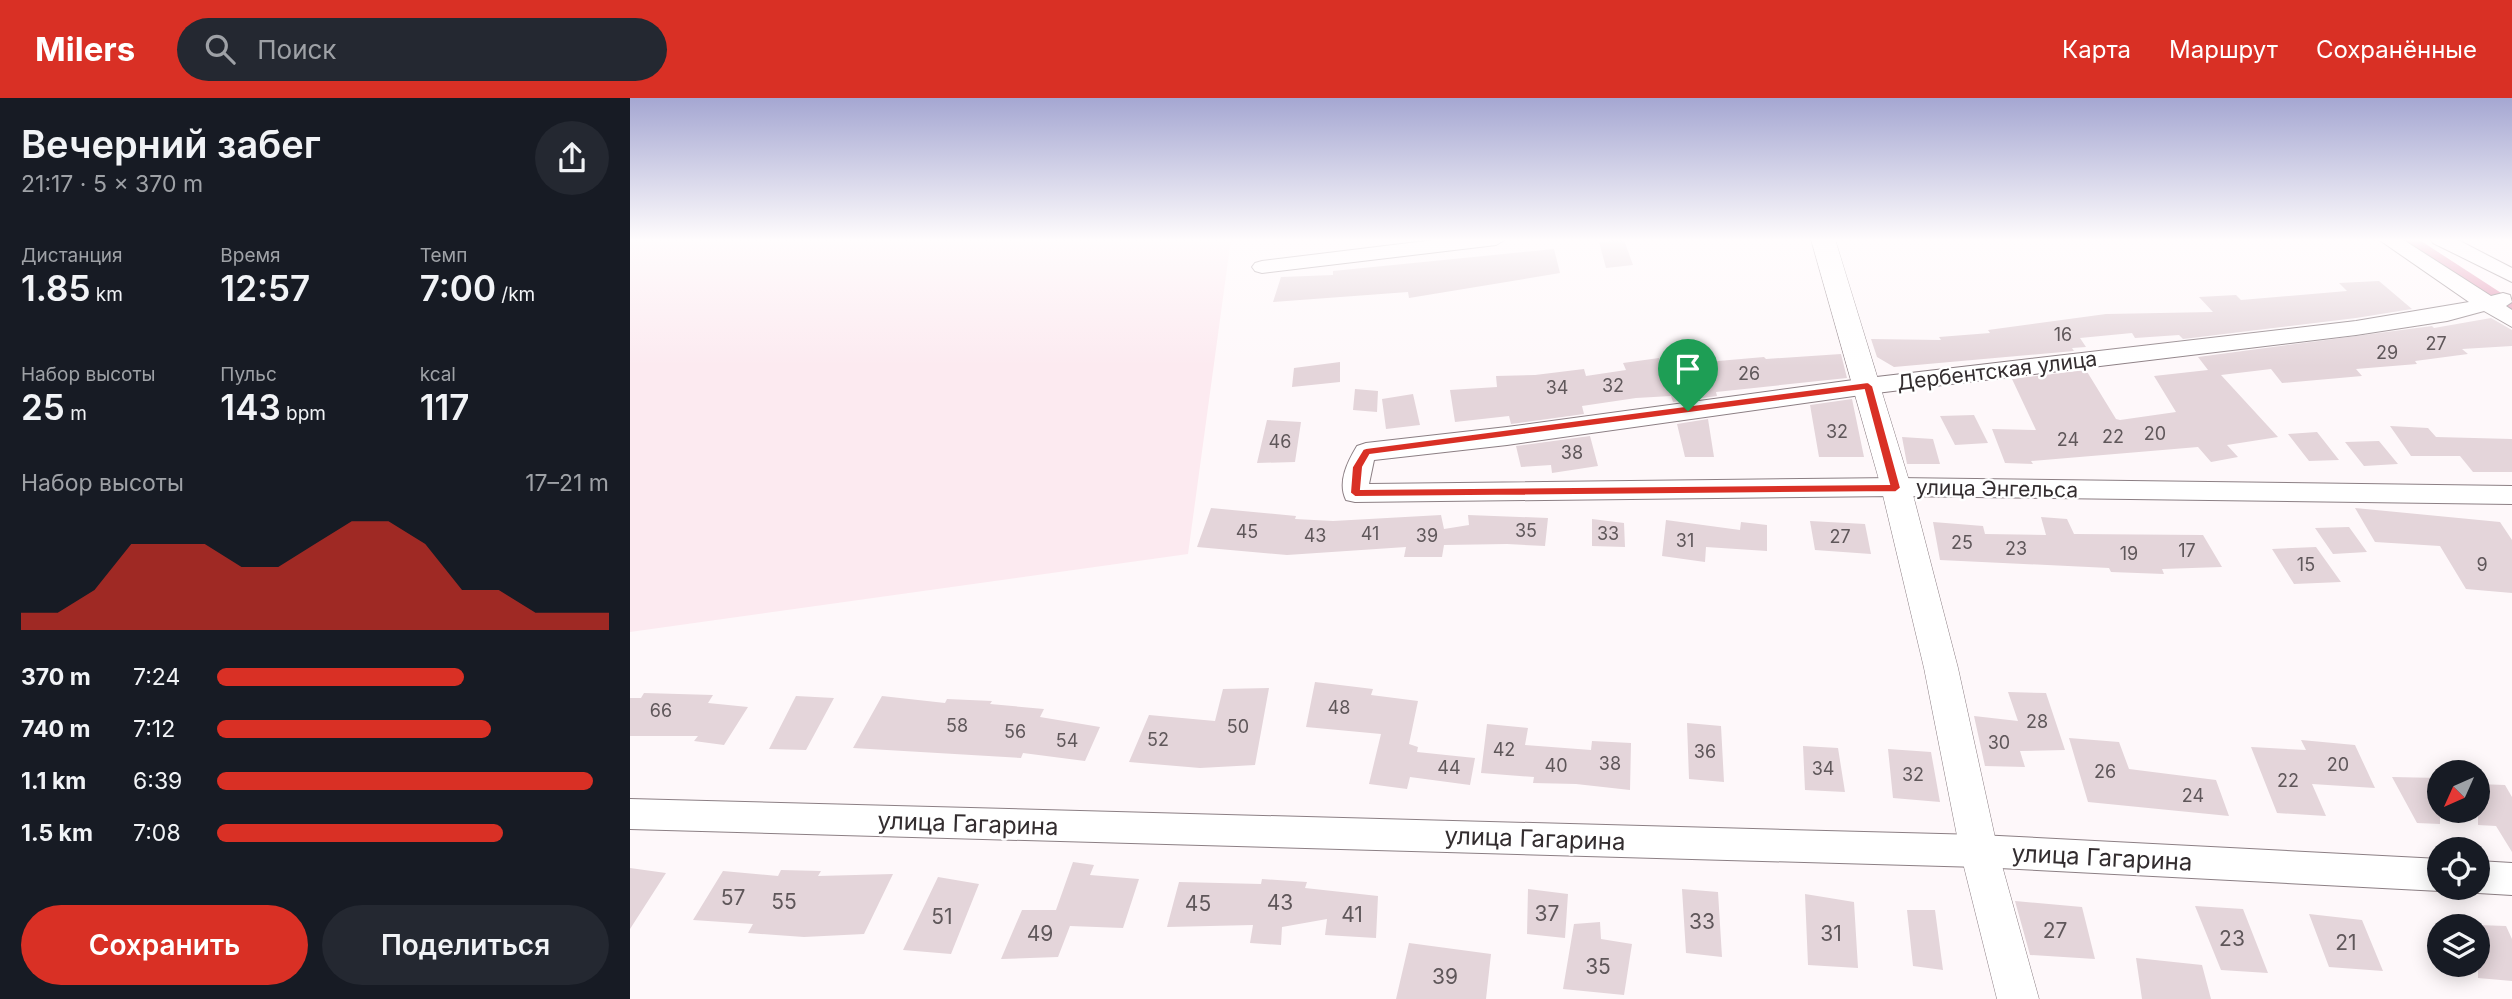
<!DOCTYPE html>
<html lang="ru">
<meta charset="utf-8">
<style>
:root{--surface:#171b24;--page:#242831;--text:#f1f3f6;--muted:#9ea1a6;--accent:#d93025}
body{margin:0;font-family:Inter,sans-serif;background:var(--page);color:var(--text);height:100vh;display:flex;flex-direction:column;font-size:26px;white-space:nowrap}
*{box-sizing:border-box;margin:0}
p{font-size:23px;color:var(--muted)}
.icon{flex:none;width:38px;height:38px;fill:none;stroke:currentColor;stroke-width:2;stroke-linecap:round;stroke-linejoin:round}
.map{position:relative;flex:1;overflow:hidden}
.side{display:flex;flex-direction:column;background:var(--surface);width:630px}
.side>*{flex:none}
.needle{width:46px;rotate:225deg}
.controls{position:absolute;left:1797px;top:662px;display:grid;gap:14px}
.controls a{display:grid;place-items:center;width:63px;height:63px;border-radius:50%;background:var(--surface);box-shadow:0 4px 18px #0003;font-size:35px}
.pin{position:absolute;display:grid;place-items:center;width:60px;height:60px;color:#fff;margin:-72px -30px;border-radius:50% 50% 50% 0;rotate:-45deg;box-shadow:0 0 7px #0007}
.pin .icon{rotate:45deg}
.round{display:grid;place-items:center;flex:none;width:74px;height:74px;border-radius:37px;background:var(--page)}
.headline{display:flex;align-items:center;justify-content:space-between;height:119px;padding:0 21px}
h1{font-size:38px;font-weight:600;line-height:52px}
.metrics{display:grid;grid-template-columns:repeat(3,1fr);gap:10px;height:119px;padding:7px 21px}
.metrics div{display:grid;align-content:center}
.metrics b{font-size:35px;font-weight:600}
.metrics small{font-size:19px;font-weight:400}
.metrics p{font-size:19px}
.chart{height:196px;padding:14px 21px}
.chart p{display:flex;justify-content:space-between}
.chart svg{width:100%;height:126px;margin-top:7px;fill:var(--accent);opacity:.7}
.primary-button{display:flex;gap:14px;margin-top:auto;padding:14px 21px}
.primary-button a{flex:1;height:80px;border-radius:42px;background:var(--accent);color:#fff;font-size:28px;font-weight:600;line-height:80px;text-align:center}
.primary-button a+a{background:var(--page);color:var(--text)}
ul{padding:0 21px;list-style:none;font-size:23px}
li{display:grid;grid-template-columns:112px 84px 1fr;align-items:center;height:52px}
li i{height:18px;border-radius:9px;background:var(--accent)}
header{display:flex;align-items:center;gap:42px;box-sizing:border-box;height:98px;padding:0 35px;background:var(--accent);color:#fff}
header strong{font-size:33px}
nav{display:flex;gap:38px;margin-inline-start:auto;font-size:24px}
.search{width:490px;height:63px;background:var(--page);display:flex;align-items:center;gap:18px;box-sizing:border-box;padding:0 24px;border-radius:38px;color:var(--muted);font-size:26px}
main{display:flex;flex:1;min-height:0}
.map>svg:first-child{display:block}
.built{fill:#fceaf0}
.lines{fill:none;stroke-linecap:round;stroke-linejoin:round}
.canal{fill:#e193b1;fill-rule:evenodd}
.building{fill:#e4d5da}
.minor-casing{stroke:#8c7f84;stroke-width:2}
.tertiary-casing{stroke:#8c7f84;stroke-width:1}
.minor{fill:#fff;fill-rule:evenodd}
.tertiary{fill:#fff;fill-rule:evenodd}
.route{fill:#d93025;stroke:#fff;stroke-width:2;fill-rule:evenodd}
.labels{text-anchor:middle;stroke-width:5;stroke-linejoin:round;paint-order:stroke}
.number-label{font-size:18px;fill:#5f575a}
.street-label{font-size:21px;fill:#332d2f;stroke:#fff}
.near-number-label{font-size:21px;fill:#5f575a}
.near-street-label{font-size:24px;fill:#332d2f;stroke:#fff}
</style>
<header>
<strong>Milers</strong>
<div class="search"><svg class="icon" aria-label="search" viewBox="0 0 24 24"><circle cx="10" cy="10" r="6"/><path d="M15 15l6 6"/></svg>Поиск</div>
<nav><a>Карта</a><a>Маршрут</a><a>Сохранённые</a></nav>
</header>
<main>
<section class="side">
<div class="headline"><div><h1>Вечерний забег</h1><p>21:17 · 5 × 370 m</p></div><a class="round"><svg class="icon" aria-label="share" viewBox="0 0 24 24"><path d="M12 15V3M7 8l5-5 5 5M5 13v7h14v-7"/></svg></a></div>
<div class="metrics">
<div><p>Дистанция</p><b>1.85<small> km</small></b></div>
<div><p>Время</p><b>12:57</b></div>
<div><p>Темп</p><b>7:00<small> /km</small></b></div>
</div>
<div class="metrics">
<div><p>Набор высоты</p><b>25<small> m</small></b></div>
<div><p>Пульс</p><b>143<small> bpm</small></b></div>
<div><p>kcal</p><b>117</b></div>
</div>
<div class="chart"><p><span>Набор высоты</span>17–21 m</p>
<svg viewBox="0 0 160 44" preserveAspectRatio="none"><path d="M0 44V38L10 38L20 30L30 14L40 14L50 14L60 22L70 22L80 14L90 6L100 6L110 14L120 30L130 30L140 38L150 38L160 38V44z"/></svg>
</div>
<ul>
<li><b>370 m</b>7:24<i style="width:63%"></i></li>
<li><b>740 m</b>7:12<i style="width:70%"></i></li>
<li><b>1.1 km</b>6:39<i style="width:96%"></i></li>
<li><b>1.5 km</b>7:08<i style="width:73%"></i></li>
</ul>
<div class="primary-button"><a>Сохранить</a><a>Поделиться</a></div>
</section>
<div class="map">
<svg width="1882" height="901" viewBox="0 0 1882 901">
<rect width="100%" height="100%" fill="#fef8fa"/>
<path class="built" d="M 0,141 L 601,141 L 558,456 L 0,534 Z"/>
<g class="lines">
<path class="canal" d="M 1764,141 L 1788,141 L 1882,202 L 1882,219 L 1874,217 Z"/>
</g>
<path class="building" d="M 994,142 L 1003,167 L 976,170 L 969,144 Z
M 924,151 L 930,175 L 779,200 L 778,194 L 643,204 L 651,179 L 703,177 L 703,173 Z
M 1749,183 L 1782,211 L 1726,220 L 1553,241 L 1549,237 L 1505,240 L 1502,235 L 1450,240 L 1456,249 L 1442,250 L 1444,253 L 1264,269 L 1247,259 L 1241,241 L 1311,242 L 1309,239 L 1360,235 L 1358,232 L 1476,216 L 1583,214 L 1569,199 L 1606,197 L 1611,202 L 1717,193 L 1709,185 Z
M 1861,220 L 1882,232 L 1882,248 L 1832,251 L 1838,256 L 1785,263 L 1787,266 L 1726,271 L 1732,278 L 1652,285 L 1641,271 L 1591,277 L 1648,339 L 1597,347 L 1608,359 L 1581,364 L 1568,349 L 1401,363 L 1403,366 L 1375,365 L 1362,331 L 1406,332 L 1382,281 L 1456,272 L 1486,321 L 1490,322 L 1546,314 L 1524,278 L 1578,272 L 1568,259 L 1802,228 L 1804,230 Z
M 1211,256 L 1217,280 L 1086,294 L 1087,298 L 1043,304 L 1041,298 L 1006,300 L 952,308 L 954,316 L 881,326 L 879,318 L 825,324 L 820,292 L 867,289 L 866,278 L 905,277 L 954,271 L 956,278 L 996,272 L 993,265 L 1029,260 L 1031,268 L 1134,259 L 1136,261 Z
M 710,264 L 710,284 L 662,289 L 664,270 Z
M 725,291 L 748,293 L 747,314 L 723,312 Z
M 783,296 L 790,327 L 756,331 L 752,301 Z
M 1222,301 L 1234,359 L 1189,359 L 1180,307 Z
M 1344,317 L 1358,345 L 1325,347 L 1310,318 Z
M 1078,321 L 1084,359 L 1055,359 L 1047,326 Z
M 637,322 L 671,324 L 665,364 L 627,365 Z
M 1760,328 L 1798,330 L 1806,339 L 1882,341 L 1882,374 L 1843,374 L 1830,358 L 1781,358 Z
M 1687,334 L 1709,362 L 1679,363 L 1658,336 Z
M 960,338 L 968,368 L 922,375 L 921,367 L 891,369 L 886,348 Z
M 1272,339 L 1303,341 L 1310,366 L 1277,366 Z
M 1749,343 L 1768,366 L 1734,368 L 1715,344 Z
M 581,410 L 666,418 L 665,421 L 703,423 L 811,417 L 814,431 L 839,427 L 838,417 L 918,420 L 915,448 L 877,446 L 814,447 L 812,459 L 774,459 L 776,449 L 657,457 L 567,449 Z
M 1725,410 L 1870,424 L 1882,442 L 1882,495 L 1836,491 L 1810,448 L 1745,444 Z
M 1411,419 L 1437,421 L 1444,436 L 1573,437 L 1592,469 L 1532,471 L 1534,476 L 1481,474 L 1479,470 L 1310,462 L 1303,424 L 1353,428 L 1355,436 L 1416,437 Z
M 962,421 L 994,425 L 995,449 L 962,448 Z
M 1036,422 L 1110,432 L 1111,424 L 1137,427 L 1137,453 L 1076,449 L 1075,464 L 1032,458 Z
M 1180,423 L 1235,426 L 1241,456 L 1185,452 Z
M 1719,429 L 1737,454 L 1703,456 L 1685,430 Z
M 1686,449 L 1711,484 L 1664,486 L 1642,451 Z
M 685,584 L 743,591 L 741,597 L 788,603 L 779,646 L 788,649 L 787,654 L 845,660 L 840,687 L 780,679 L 777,691 L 739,686 L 751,636 L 676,629 Z
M 639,590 L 625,667 L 570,670 L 499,664 L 519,617 L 585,623 L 593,591 Z
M 1378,594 L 1416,595 L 1435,652 L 1390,653 L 1395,669 L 1355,668 L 1344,618 L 1388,623 Z
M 14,595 L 83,597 L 78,605 L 118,609 L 94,647 L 64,643 L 68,638 L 0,638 L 0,600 L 11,600 Z
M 166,598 L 204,600 L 176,652 L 139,651 Z
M 252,598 L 315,605 L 317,601 L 362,603 L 360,606 L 414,611 L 410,619 L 470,629 L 455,663 L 393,655 L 391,660 L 223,650 Z
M 1057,625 L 1091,628 L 1094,684 L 1059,681 Z
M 857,626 L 898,630 L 895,647 L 961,652 L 962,643 L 1001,645 L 1000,692 L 946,686 L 903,685 L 904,679 L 851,675 Z
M 1439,640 L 1489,644 L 1499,671 L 1586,682 L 1599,718 L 1458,704 Z
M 1671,642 L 1725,647 L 1745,690 L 1682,686 L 1696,718 L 1647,715 L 1621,649 L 1676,652 Z
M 1173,648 L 1208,650 L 1215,694 L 1175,692 Z
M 1258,651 L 1301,654 L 1310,704 L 1263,700 Z
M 1762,679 L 1810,680 L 1810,726 L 1787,725 Z
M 1848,686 L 1875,687 L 1882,699 L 1882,754 L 1866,728 L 1848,727 Z
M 443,764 L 464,767 L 460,777 L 509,781 L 493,830 L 440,828 L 428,859 L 371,861 L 392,812 L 426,812 Z
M 0,770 L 36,775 L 0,831 Z
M 151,772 L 191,773 L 188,778 L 263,776 L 234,836 L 174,839 L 118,835 L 123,826 L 63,822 L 93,773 L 148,778 Z
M 308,779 L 349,786 L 321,856 L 273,852 Z
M 632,781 L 677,784 L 675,790 L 748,798 L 746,840 L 695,837 L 697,821 L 652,829 L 651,847 L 620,845 L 623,827 L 537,829 L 549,784 L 631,786 Z
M 898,791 L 938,796 L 935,840 L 897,836 Z
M 1052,791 L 1088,794 L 1092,859 L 1056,855 Z
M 1175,796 L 1224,804 L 1228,870 L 1178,867 Z
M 1385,803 L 1452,809 L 1465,861 L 1400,857 Z
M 1565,808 L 1613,811 L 1638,875 L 1591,872 Z
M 1277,812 L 1305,812 L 1313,872 L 1283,868 Z
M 1679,816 L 1732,822 L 1753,873 L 1699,869 Z
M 970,824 L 971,841 L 1002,846 L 994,897 L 933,891 L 944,826 Z
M 1848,827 L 1876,828 L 1882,841 L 1882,883 L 1848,880 Z
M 779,845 L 861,856 L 856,901 L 766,901 Z
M 1506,860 L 1572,867 L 1581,901 L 1512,901 Z"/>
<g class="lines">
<defs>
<path id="minor" d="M 812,141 L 876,141 L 866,147 L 632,175 L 625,173 L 622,169 L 625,165 L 632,163 Z
M 1748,141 L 1772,141 L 1861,198 L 1873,195 L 1880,197 L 1882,204 L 1876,208 L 1882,212 L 1882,229 L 1854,213 L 1817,223 L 1726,237 L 1238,296 L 877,347 L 744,362 L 739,386 L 1266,380 L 1882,388 L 1882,406 L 1266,398 L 725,404 L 716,402 C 707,384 718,363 727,348 L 736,345 L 877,329 L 1238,280 L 1726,223 L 1839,204 Z
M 1800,141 L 1826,141 L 1882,170 L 1882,184 L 1803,145 Z
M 0,701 L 1349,737 L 1810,761 L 1810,789 L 1819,789 L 1810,793 L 1349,769 L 0,731 Z
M 1848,763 L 1882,765 L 1882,797 L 1848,795 L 1836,790 L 1848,789 Z"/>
<path id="tertiary" d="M 1181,141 L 1205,141 L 1281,389 L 1328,570 L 1368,753 L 1409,901 L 1367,901 L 1330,753 L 1294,570 L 1251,389 Z"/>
</defs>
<use href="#minor" class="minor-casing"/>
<use href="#tertiary" class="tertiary-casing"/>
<use href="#minor" class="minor"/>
<use href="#tertiary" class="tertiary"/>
</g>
<linearGradient id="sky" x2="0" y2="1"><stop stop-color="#a5a7d2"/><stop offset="0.53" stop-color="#fffcfd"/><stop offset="1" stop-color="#fffcfd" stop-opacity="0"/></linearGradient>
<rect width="1882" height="268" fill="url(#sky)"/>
<path class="route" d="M 1238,284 L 1243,288 L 1271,390 L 1266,394 L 725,399 L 720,395 L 722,369 L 733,351 L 736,350 ZM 1234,292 L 1259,386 L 731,391 L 733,369 L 740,357 Z"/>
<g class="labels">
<g class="number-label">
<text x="1433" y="243">16</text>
<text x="1806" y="252">27</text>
<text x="1757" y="261">29</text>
<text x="1119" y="282">26</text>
<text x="983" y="294">32</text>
<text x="927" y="296">34</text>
<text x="1207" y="340">32</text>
<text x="1525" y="342">20</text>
<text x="1483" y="345">22</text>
<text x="1438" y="348">24</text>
<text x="650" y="350">46</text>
<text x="942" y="361">38</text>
<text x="896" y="439">35</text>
<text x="617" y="440">45</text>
<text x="740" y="442">41</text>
<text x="978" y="442">33</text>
<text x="685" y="444">43</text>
<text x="797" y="444">39</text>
<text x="1210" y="445">27</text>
<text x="1055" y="449">31</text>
<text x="1332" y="451">25</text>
<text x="1386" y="457">23</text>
<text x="1557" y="459">17</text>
<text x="1499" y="462">19</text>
<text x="1676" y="473">15</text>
<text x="1852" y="473">9</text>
<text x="709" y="616">48</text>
<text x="31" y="619">66</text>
<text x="1407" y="630">28</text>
<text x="327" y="634">58</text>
<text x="608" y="635">50</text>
<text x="385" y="640">56</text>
<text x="528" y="648">52</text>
<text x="437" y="649">54</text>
<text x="1369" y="651">30</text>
<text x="874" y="658">42</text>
<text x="1075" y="660">36</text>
<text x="980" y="672">38</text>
<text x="1708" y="673">20</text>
<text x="926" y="674">40</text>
<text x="819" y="676">44</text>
<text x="1193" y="677">34</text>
<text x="1475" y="680">26</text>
<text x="1283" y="683">32</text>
<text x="1658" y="689">22</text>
<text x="1563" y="704">24</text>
</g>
<g class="street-label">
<text transform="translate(1367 273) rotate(-7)" y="7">Дербентская улица</text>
<text transform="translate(1367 391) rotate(1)" y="7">улица Энгельса</text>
</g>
<g class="near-number-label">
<text x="103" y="807">57</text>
<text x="154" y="811">55</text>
<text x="650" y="812">43</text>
<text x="568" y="813">45</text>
<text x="917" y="823">37</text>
<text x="722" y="824">41</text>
<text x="312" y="826">51</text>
<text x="1072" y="831">33</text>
<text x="1425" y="840">27</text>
<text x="410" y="843">49</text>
<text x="1201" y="843">31</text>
<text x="1602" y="848">23</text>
<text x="1716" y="852">21</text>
<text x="968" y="876">35</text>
<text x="815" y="886">39</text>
</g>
<g class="near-street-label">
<text transform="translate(338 726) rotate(2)" y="8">улица Гагарина</text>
<text transform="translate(905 741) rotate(2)" y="8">улица Гагарина</text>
<text transform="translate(1472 760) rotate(3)" y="8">улица Гагарина</text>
</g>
</g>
</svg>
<div class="controls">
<a><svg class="needle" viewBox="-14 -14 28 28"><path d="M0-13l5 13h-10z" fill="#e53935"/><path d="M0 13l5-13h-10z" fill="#9ea1a6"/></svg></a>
<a><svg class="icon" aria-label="locate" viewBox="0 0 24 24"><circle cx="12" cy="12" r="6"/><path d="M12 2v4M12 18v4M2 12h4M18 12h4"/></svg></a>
<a><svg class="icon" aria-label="layers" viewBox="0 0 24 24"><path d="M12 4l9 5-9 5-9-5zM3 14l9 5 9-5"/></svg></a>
</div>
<div class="pin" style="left:1058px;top:313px;background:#1e9e55"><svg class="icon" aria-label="arrive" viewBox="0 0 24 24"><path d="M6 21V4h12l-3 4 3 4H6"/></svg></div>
</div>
</main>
